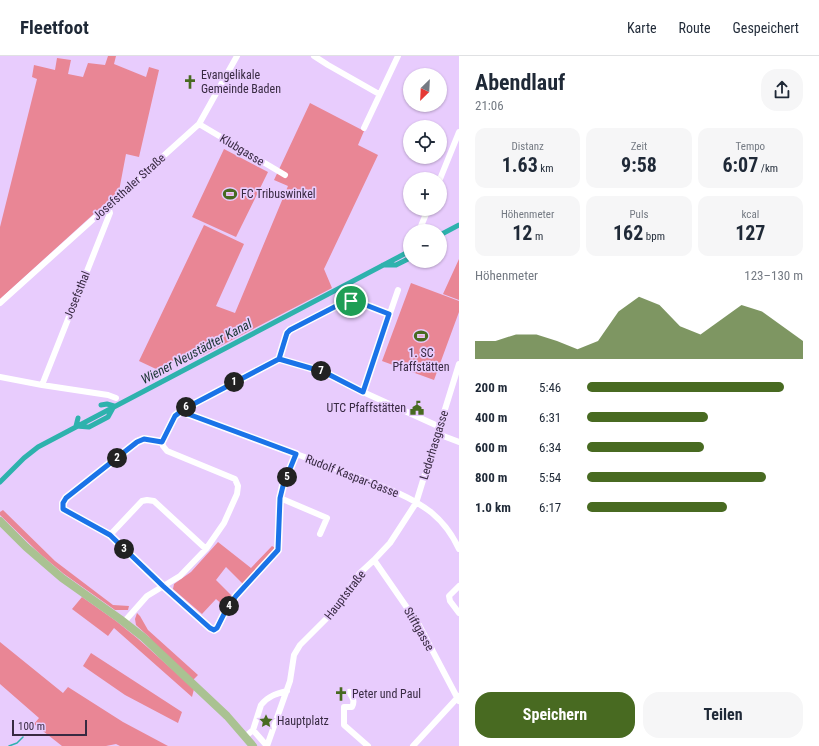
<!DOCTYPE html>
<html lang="de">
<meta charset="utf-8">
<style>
:root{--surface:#fff;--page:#f6f6f7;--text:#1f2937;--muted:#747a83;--line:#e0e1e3;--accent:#486a21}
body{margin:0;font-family:"Roboto Condensed",sans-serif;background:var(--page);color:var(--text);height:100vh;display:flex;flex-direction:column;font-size:15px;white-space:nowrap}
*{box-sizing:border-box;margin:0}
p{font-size:13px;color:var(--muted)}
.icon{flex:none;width:22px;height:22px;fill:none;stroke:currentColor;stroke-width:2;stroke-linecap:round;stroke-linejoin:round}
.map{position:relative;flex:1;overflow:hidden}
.side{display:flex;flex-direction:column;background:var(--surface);width:360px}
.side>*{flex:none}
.needle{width:26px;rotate:204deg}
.controls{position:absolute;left:403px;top:12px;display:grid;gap:8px}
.controls a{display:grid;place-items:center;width:44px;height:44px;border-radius:50%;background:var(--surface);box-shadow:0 1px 3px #0004;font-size:20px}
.scale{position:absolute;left:12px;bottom:10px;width:75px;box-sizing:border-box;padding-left:4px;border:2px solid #382a42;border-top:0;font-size:11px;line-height:14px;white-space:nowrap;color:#382a42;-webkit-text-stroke:3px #e8ccfd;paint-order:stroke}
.pin{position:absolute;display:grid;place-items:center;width:34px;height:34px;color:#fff;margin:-17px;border:2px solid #fff;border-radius:50%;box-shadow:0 1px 4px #0007}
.km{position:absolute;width:20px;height:20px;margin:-10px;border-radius:50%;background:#222;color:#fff;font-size:11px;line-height:20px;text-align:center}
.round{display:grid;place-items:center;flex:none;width:42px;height:42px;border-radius:16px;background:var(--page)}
.summary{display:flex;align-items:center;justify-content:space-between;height:68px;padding:0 16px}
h1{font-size:22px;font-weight:700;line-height:30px}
.metrics{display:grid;grid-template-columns:repeat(3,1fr);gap:6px;height:68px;padding:4px 16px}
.metrics div{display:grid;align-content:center;border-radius:10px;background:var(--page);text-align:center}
.metrics b{font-size:20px;font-weight:700}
.metrics small{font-size:11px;font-weight:400}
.metrics p{font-size:11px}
.chart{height:112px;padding:8px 16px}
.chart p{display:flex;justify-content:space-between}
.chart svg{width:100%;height:72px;margin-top:4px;fill:var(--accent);opacity:.7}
.button{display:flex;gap:8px;margin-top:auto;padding:8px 16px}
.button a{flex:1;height:46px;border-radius:16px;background:var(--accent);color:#fff;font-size:16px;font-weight:700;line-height:46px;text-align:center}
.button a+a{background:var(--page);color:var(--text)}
ul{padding:0 16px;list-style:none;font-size:13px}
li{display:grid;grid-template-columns:64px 48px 1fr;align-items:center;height:30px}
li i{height:10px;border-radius:5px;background:var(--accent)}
header{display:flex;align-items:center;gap:24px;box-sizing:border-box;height:56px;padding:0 20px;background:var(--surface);border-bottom:1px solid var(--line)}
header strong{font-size:19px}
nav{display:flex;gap:22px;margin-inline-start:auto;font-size:14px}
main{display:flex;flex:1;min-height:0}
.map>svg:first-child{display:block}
.green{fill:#e98695}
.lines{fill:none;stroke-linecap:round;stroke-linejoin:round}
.stream{stroke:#2eb2ad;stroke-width:1.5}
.canal{stroke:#2eb2ad;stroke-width:5}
.minor{stroke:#fff;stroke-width:6}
.major{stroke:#aac292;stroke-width:8}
.route-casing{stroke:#fff;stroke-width:8}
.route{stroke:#1a73e8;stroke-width:5}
.labels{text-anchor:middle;stroke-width:3.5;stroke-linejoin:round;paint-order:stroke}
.poi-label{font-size:12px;fill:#382a42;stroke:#e8ccfd;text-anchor:start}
.street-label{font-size:12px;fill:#382a42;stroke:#e8ccfd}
.water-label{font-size:13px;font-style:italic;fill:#193432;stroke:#e8ccfd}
</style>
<header>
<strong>Fleetfoot</strong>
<nav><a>Karte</a><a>Route</a><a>Gespeichert</a></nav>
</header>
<main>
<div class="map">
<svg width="459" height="690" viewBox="0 0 459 690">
<rect width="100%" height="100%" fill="#e8ccfd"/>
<path class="green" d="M 108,0 L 116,0 L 114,8 L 146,21 L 149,11 L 159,14 L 139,101 L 126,98 L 119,135 L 0,243 L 0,171 L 37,23 L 32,21 L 34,9 L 55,14 L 57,2 L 71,4 L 68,18 L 83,21 L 88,7 L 105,9 Z
M 310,47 L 364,75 L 358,89 L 378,99 L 324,213 L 332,232 L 201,300 L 197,293 L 156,313 L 139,305 L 204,169 L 244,188 L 216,250 L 235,257 L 288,130 L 274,124 Z
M 224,93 L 268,116 L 236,181 L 192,161 Z
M 459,203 L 459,244 L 443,238 Z
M 411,227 L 459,245 L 459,256 L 434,324 L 382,305 Z
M 3,454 L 55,505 L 113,549 L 129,550 L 128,554 L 115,554 L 64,518 L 40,498 L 0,459 L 0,456 Z
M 218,486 L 251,512 L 272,490 L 277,493 L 243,528 L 226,511 L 216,524 L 232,540 L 224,550 L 216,543 L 202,558 L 173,533 L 174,528 L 191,516 Z
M 82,541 L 116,565 L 137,582 L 194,633 L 192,641 L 114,572 L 108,580 L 72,553 Z
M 137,557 L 140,560 L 148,574 L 198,619 L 193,624 L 159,593 L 148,580 L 136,569 L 135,563 Z
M 0,586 L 63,637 L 68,631 L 123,666 L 168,690 L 120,690 L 116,688 L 106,690 L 62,690 L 34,668 L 39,662 L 0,628 Z
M 91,597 L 182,656 L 178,667 L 125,639 L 83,610 Z"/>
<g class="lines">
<path class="stream" d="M 9,690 L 17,687 L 23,681"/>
<path class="canal" d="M 440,179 L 459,169
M 383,209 L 396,209 L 410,202
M 78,362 L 76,370 L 89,371 L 108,361 L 114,350 L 107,348 L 101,349
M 0,426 L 24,402 L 38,391 L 410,195"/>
<path class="minor" d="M 314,0 L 328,9 L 379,38
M 199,68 L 285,119
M 364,72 L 398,0
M 440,123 L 459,76
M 419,175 L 428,153
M 0,247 L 199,68 L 237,0
M 279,303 L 324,316 L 363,336 L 440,371
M 0,321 L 42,329 L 108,339 L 116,342
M 42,329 L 110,157 L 108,150
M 363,336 L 398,234
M 184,353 L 189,358 C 240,377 291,396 342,415 C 372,427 407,437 432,457 C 444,467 453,480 459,493
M 438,378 L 459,386
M 162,386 L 144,383 L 137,385 L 66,442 L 63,447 L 63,453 L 110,479 L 163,530 L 210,572 L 214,574 L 217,572 L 226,554 L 236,540 L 278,494 L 280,442 L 283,430 L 296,398
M 280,442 L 327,462 L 320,478
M 110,479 L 142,445 L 147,444 L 154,445 L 206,493
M 374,504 L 419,569 L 459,645
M 459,530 L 449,540 L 450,545 L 459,557
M 124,566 L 147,540 L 180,520 L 206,493 L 224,467 L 237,438 L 238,430 L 235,423 L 167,395 L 163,390 L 162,386 L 175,360 L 184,353 L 279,303 L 287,277 L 289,274 L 344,246 C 360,244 374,252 389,258
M 349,636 C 353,642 355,645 352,651 L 344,651 L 344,669 L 368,690
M 253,674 L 267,690
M 246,680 L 253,674 L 261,649 C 268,640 276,638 287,635
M 267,690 L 290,625 L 294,599 L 300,589 L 328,561 L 360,517 L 374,504 L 390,487 L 416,447 L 459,308
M 413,690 L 459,640"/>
<path class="major" d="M 0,465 L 26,491 L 62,522 L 120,563 L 143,581 L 227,660 L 253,690"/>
</g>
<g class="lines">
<defs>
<path id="route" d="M 351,245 L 344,246 L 290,274 L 287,277 L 279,303 L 184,353 L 175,360 L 162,386 L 144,383 L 137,386 L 66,442 L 63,447 L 63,453 L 110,479 L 163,530 L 210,572 L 214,574 L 217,572 L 226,554 L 236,540 L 278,494 L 280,442 L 283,430 L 296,398 L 188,358 L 184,353 L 279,303 L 324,316 L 363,336 L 389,258 L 358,246 L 351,245"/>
</defs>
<use href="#route" class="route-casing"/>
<use href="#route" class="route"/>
</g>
<defs>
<symbol id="church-bare" viewBox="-9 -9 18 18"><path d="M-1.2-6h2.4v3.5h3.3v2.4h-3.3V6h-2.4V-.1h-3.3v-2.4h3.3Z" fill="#486a21" stroke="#e8ccfd" stroke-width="2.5" paint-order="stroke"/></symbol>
<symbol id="stadium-bare" viewBox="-9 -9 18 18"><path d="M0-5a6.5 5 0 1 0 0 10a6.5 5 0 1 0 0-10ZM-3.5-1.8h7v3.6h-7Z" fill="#486a21" stroke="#e8ccfd" stroke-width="2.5" paint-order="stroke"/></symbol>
<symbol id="civic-bare" viewBox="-9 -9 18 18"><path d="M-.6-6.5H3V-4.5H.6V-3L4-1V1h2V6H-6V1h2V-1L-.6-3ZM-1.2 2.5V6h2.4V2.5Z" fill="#486a21" stroke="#e8ccfd" stroke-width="2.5" paint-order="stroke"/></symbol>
<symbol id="sight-bare" viewBox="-9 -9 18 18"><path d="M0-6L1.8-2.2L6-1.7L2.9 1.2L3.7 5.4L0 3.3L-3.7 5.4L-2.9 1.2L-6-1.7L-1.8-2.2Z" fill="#486a21" stroke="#e8ccfd" stroke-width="2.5" paint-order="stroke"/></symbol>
</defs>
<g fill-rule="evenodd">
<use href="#church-bare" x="180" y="16" width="20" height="20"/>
<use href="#stadium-bare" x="220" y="128" width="20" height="20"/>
<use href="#stadium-bare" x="411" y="270" width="20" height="20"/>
<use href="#civic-bare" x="407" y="342" width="20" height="20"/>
<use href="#church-bare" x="331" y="628" width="20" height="20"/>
<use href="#sight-bare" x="256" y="655" width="20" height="20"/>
</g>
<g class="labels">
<g class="poi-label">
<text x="201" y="23">Evangelikale<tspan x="201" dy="14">Gemeinde Baden</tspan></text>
<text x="241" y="142">FC Tribuswinkel</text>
<text x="421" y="301" text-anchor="middle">1. SC<tspan x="421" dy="14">Pfaffstätten</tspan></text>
<text x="406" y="356" text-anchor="end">UTC Pfaffstätten</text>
<text x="352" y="642">Peter und Paul</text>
<text x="277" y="669">Hauptplatz</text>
</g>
<g class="street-label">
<text transform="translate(242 94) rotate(31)" y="4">Klubgasse</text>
<text transform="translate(129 131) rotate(-42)" y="4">Josefsthaler Straße</text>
<text transform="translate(77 239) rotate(-68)" y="4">Josefsthal</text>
<text transform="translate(434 389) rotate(-73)" y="4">Lederhasgasse</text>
<text transform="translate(352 420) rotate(21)" y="4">Rudolf Kaspar-Gasse</text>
<text transform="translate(345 539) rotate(-52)" y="4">Hauptstraße</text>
<text transform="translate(419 573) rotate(60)" y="4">Stiftgasse</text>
</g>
<g class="water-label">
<text transform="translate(196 295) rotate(-28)" y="5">Wiener Neustädter Kanal</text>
</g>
</g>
</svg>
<div class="controls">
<a><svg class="needle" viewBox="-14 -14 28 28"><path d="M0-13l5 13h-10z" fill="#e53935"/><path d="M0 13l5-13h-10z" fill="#747a83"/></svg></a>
<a><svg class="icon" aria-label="locate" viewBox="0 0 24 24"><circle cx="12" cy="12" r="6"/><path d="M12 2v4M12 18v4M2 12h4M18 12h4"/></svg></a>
<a>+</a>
<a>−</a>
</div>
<div class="scale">100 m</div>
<div class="pin" style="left:351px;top:245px;background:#1e9e55"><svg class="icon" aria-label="arrive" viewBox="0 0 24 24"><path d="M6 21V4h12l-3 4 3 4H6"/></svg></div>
<b class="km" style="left:234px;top:326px">1</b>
<b class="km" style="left:117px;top:402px">2</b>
<b class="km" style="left:124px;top:493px">3</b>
<b class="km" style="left:229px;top:550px">4</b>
<b class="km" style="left:287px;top:421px">5</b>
<b class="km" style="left:186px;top:351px">6</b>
<b class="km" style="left:321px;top:315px">7</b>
</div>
<section class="side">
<div class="summary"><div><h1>Abendlauf</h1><p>21:06</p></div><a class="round"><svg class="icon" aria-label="share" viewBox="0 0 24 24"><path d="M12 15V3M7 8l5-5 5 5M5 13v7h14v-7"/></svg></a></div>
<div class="metrics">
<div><p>Distanz</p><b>1.63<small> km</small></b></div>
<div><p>Zeit</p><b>9:58</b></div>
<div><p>Tempo</p><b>6:07<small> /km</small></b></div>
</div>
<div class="metrics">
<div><p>Höhenmeter</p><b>12<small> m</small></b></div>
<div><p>Puls</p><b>162<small> bpm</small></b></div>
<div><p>kcal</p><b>127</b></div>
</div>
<div class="chart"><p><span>Höhenmeter</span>123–130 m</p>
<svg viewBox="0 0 160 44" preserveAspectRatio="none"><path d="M0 44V33L10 33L20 29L30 29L40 33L50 38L60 33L70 15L80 6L90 11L100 24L110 29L120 20L130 11L140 15L150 24L160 33V44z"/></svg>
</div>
<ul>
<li><b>200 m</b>5:46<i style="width:91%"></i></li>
<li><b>400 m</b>6:31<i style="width:56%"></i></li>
<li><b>600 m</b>6:34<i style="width:54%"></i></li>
<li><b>800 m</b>5:54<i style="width:83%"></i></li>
<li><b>1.0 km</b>6:17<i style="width:65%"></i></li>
</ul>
<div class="button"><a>Speichern</a><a>Teilen</a></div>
</section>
</main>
